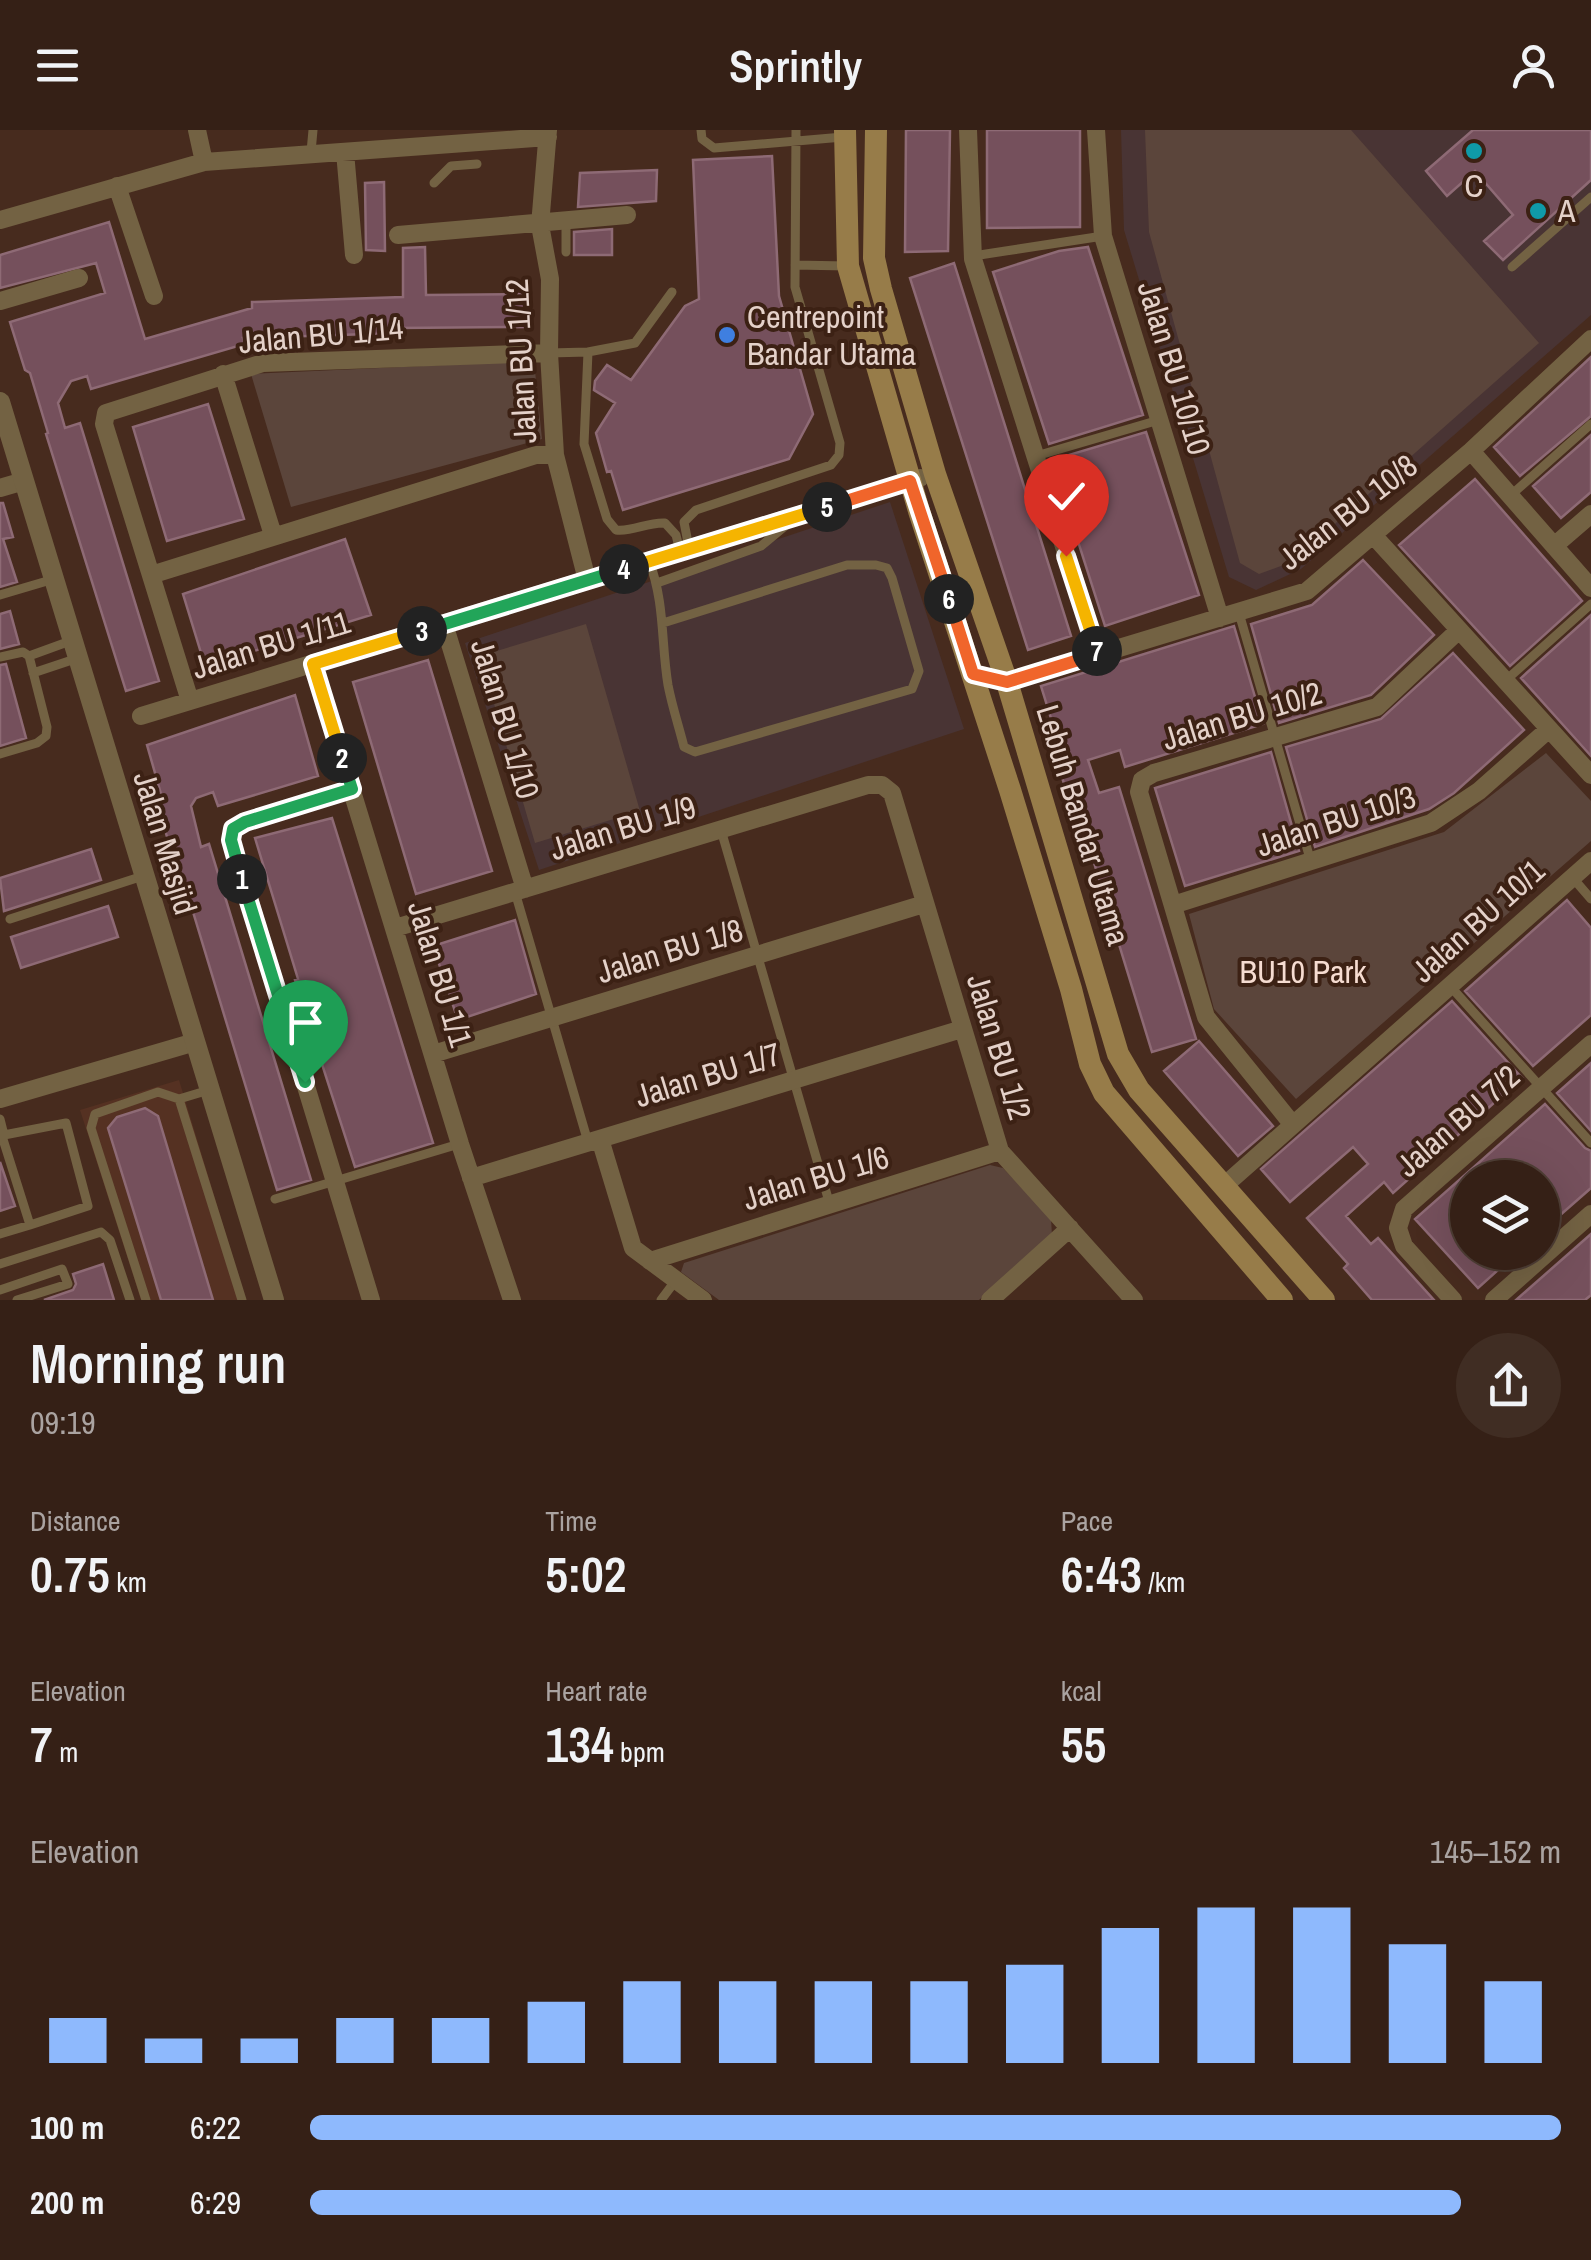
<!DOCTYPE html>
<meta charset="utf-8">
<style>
:root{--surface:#352016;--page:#402d23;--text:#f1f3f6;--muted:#aaa3a1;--line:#4f3e35;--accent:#8eb9fd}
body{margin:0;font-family:"Archivo Narrow",sans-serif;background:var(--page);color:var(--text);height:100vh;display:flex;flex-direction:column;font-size:38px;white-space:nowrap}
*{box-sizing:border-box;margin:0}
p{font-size:32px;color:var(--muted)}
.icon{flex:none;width:55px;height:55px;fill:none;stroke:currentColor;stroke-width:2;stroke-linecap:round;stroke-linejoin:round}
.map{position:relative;height:1170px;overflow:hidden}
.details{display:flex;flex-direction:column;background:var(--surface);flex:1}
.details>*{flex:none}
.fabs{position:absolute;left:1450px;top:1030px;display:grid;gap:20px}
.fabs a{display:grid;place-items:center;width:110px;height:110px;border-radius:50%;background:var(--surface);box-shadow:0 10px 40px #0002,0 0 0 2px var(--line);font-size:50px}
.pin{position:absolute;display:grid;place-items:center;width:85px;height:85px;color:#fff;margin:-102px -42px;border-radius:50% 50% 50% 0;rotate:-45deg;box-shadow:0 0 10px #0007}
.pin .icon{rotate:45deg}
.km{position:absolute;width:50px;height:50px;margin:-25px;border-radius:50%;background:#222;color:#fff;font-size:28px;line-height:50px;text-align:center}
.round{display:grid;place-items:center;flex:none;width:105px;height:105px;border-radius:52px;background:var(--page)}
.overview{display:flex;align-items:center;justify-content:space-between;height:170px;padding:0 30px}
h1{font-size:55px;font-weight:600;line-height:75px}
.stats{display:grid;grid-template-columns:repeat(3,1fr);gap:15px;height:170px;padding:10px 30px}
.stats div{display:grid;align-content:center}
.stats b{font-size:50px;font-weight:600}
.stats small{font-size:28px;font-weight:400}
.stats p{font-size:28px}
.chart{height:280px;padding:20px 30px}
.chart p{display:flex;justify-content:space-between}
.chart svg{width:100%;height:180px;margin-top:10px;stroke:var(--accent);stroke-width:6}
ul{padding:0 30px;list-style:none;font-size:32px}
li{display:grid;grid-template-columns:160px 120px 1fr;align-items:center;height:75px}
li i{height:25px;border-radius:12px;background:var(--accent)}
header{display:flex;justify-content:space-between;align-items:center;height:130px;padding:0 30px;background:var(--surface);font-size:45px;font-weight:600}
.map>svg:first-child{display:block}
.built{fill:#553122}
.education{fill:#493434}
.green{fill:#5b453b}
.building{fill:#75505c;stroke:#8e6a75;stroke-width:2.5}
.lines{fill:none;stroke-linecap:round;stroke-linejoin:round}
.service{stroke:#736243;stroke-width:9}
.minor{stroke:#736243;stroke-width:18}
.tertiary{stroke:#736243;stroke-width:20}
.secondary{stroke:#977c49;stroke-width:22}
.split-1-casing{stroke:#fff;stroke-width:20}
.split-2-casing{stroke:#fff;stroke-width:20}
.split-3-casing{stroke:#fff;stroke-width:20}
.split-4-casing{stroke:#fff;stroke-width:20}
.split-5-casing{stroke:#fff;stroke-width:20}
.split-6-casing{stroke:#fff;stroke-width:20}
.split-7-casing{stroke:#fff;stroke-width:20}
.split-8-casing{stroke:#fff;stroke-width:20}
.split-1{stroke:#22a559;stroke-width:12}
.split-2{stroke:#22a559;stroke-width:12}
.split-3{stroke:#f5b400;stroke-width:12}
.split-4{stroke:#22a559;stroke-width:12}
.split-5{stroke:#f5b400;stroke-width:12}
.split-6{stroke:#f0652b;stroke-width:12}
.split-7{stroke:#f0652b;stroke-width:12}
.split-8{stroke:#f5b400;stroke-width:12}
.culture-dot{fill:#0f9aa8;stroke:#3c2114;stroke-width:4}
.shop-dot{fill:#3f7fe0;stroke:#3c2114;stroke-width:4}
.labels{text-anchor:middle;stroke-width:8;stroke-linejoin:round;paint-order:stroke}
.poi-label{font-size:32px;fill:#e4d1c9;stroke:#3c2114;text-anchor:start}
.street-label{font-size:32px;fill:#e4d1c9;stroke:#3c2114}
.park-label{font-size:32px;fill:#f6dcd1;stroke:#3c2114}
</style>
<header><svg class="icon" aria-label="menu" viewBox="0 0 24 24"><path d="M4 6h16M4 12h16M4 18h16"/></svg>Sprintly<svg class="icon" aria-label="person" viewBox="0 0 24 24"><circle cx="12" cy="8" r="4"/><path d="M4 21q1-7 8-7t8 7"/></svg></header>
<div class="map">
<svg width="1591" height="1170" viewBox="0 0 1591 1170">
<rect width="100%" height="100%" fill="#472b1e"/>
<path class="built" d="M 179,950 L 246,1170 L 141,1170 L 80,980 Z"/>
<path class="education" d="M 1121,0 L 1591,0 L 1591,185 L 1301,439 L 1256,460 L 1229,447 L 1124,100 Z
M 890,372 L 964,599 L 539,740 L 465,513 Z"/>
<path class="green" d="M 1145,0 L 1351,0 L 1539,213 L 1292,432 L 1259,444 L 1240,433 L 1149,102 Z
M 534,231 L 542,309 L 291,377 L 251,244 Z
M 586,494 L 640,681 L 535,713 L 480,526 Z
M 1546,623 L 1591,671 L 1591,711 L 1296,969 L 1214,879 L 1189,784 L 1444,702 Z
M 990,1035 L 1003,1038 L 1051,1088 L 1052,1106 L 979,1170 L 719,1170 L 681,1142 L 684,1133 Z"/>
<path class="building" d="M 906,0 L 950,0 L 948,121 L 905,122 Z
M 987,0 L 1080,0 L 1080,97 L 987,98 Z
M 1473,0 L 1591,0 L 1591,50 L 1503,130 L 1484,111 L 1513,85 L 1475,41 L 1447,66 L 1426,41 Z
M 772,26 L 779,166 L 813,284 L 789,329 L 623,380 L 611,341 L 607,342 L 596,303 L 615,273 L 594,260 L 595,251 L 607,235 L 631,250 L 685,176 L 699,169 L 693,30 Z
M 657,40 L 656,71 L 578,77 L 580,43 Z
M 384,52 L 385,121 L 366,120 L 365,53 Z
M 109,92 L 145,209 L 252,178 L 252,172 L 403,167 L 403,118 L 425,117 L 426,165 L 525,164 L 525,197 L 398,198 L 399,203 L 243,208 L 245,214 L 91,259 L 87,246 L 71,251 L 58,273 L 65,298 L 80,293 L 159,551 L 126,561 L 46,304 L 48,303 L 30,243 L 25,240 L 10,192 L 105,163 L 96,133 L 0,158 L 0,125 Z
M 612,99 L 612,125 L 574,125 L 574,102 Z
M 1088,117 L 1143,285 L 1049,314 L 993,142 L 1059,121 Z
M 954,133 L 1071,506 L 1028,520 L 910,148 Z
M 1591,227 L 1591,286 L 1520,346 L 1494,317 Z
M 208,274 L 244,389 L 167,411 L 133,297 Z
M 1146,302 L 1199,465 L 1105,496 L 1052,330 Z
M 1591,305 L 1591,362 L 1561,388 L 1533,356 Z
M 1475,349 L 1582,471 L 1510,536 L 1399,415 Z
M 0,373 L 3,373 L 13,407 L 3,409 L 17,452 L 0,457 Z
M 345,409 L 371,485 L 205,536 L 183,464 Z
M 1363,430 L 1434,505 L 1371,565 L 1279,593 L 1251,494 L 1312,475 Z
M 10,481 L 19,514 L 0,519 L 0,484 Z
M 1591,485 L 1591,626 L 1521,548 Z
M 1234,496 L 1263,594 L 1125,637 L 1120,620 L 1088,630 L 1099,663 L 1119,657 L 1196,909 L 1152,922 L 1072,661 L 1067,663 L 1051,613 L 1058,611 L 1041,556 Z
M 1453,523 L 1524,600 L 1454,663 L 1429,679 L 1315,717 L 1286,617 L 1381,589 Z
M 428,530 L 492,741 L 416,764 L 353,552 Z
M 6,534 L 26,608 L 0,616 L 0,535 Z
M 295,565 L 318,646 L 218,676 L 213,662 L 196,668 L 191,676 L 201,717 L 209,714 L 311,1050 L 277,1060 L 171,709 L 168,710 L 157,674 L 163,671 L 147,615 Z
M 1271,622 L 1299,721 L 1185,756 L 1155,658 Z
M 332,688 L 433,1013 L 355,1037 L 295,850 L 298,849 L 255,708 Z
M 91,719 L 101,750 L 4,781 L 0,748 Z
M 1567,770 L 1591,798 L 1591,885 L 1533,936 L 1465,861 Z
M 108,776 L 118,807 L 21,838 L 11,807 Z
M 515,790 L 536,864 L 458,890 L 433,816 Z
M 1452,871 L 1522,948 L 1393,1063 L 1384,1052 L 1346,1086 L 1371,1114 L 1378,1108 L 1434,1170 L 1372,1170 L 1344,1138 L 1348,1134 L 1307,1088 L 1368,1034 L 1353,1017 L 1290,1072 L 1261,1039 Z
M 1199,911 L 1273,996 L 1238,1026 L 1164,941 Z
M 1591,933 L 1591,1001 L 1557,963 Z
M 1545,974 L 1585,1018 L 1591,1021 L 1591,1058 L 1542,1101 L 1542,1048 L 1468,1048 L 1468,1122 L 1518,1122 L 1478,1158 L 1415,1089 Z
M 145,978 L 158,986 L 213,1170 L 161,1170 L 108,998 L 117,987 Z
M 0,1032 L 15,1076 L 0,1081 Z
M 1591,1104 L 1591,1165 L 1585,1170 L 1516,1170 Z
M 103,1134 L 114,1170 L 44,1170 L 73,1160 L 76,1154 L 73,1144 Z"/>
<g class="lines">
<path class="service" d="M 701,0 L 702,9 L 714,18 L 843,7
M 311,22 L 313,0
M 434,53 L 451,36 L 477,34
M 566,92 L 566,122
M 973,126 L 1103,106
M 795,135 L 847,136
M 1512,137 L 1591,67
M 588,222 L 635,213 L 672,162
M 549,223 L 588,222 L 584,314 L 607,389 L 616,400 C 633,402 647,392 665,393 L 676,405 L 680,421
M 1036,326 L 1159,290
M 1511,365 L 1591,294
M 689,418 L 684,392 L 696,380 L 831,335 L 839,325 L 840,313 L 795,157 L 796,0
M 649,431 C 665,472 661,513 668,555 C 672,576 679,597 684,617 L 695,622 L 912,559 L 919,541 L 892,448 L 887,438 L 876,435 L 847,435 L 663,493
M 657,453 L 761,416 L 790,392
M 0,465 L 54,449
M 1239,483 L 1311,732
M 29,526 L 73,510
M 0,527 L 23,522 L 29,526 L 47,597 L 46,606 L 37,613 L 0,624
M 33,543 L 78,528
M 1505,551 L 1591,474
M 721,700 L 830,1075
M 1572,747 L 1591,769
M 515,762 L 588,1012
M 10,789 L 143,746
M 1450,856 L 1591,1013
M 179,969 L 242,1170
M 0,989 L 4,1005 L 66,993 L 88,1076 L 30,1095
M 275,1069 L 459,1014
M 0,1104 L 30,1095 L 2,1006
M 0,1134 L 101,1102 L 110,1110 L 130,1170
M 0,1160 L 62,1139 L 68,1154 L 17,1170
M 146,1170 L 91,998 L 95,984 L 158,962 L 179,969 L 209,960
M 661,1170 L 676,1150"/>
<path class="minor" d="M 197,0 L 204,32
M 548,0 L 540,95 L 550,149 L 549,223 L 555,325 L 587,450
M 968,0 L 973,129 L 1098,524
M 1096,0 L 1103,106 L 1220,488
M 345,22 L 354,125
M 117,56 L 154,166
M 0,90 L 204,32 L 548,7
M 398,105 L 627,85
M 0,171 L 79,148
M 223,244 L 273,405
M 1471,321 L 1591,458
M 0,358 L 24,351
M 1373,405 L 1591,645
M 1554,416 L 1591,384
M 151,445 L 536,325 L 555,325
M 444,494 L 525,759
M 313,534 L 460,1014 L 512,1170
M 973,545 L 1007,552 L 1307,461 L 1471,321 L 1591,209
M 190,571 L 104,294 L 106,283 L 263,233 L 549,223
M 141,586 L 920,348
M 352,659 L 245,692 L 233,699 L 231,710 L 371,1170
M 1173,775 L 1431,693 L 1479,661 L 1549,599
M 395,798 L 868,655 L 882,655 L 892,663 L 1000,1021 L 1134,1170
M 433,924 L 924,774
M 0,969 L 195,912
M 1293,995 L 1206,887 L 1139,662 L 1142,650 L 1154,643 L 1377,577 L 1459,500
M 600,1009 L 633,1118 L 703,1170
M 471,1048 L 962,899
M 1225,1055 L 1591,731
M 650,1131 L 1000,1021
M 990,1170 L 1070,1098
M 1453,1170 L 1404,1116 L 1398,1098 L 1404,1079 L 1591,914
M 1494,1170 L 1591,1084"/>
<path class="tertiary" d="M 0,272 L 274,1170"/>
<path class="secondary" d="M 845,0 L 848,136 L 919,381 L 1010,660 L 1071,859 L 1090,934 L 1104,963 L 1282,1170
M 876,0 L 874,128 L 881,159 L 935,344 L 1007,552 L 1118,924 L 1139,960 L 1324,1170"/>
</g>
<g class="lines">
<defs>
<path id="split-1" d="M 242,749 L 305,952"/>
<path id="split-2" d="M 242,749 L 231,710 L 233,699 L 245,692 L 352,659 L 342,628"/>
<path id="split-3" d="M 342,628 L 313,534 L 422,501"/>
<path id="split-4" d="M 422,501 L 624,439"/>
<path id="split-5" d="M 624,439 L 827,377"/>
<path id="split-6" d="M 827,377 L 910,351 L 949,469"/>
<path id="split-7" d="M 949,469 L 973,544 L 1007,552 L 1098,524 L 1097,521"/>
<path id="split-8" d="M 1066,426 L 1097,521"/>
</defs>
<use href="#split-1" class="split-1-casing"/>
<use href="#split-2" class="split-2-casing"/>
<use href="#split-3" class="split-3-casing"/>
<use href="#split-4" class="split-4-casing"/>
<use href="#split-5" class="split-5-casing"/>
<use href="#split-6" class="split-6-casing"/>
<use href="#split-7" class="split-7-casing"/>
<use href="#split-8" class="split-8-casing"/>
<use href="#split-1" class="split-1"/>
<use href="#split-2" class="split-2"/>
<use href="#split-3" class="split-3"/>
<use href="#split-4" class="split-4"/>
<use href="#split-5" class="split-5"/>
<use href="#split-6" class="split-6"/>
<use href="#split-7" class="split-7"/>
<use href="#split-8" class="split-8"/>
</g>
<g class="culture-dot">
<circle cx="1474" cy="21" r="10"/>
<circle cx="1538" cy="81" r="10"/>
</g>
<circle class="shop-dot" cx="727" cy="205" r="10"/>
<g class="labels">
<g class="poi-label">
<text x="1474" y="67" text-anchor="middle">C</text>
<text x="1558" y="92">A</text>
<text x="747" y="198">Centrepoint<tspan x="747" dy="37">Bandar Utama</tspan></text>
</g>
<g class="street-label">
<text transform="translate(321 205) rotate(-5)" y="11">Jalan BU 1/14</text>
<text transform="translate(521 231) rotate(-93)" y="11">Jalan BU 1/12</text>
<text transform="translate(1174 238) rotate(73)" y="11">Jalan BU 10/10</text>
<text transform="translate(1348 382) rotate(-38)" y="11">Jalan BU 10/8</text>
<text transform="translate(271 515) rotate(-17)" y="11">Jalan BU 1/11</text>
<text transform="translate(1242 586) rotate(-17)" y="11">Jalan BU 10/2</text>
<text transform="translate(505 589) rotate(73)" y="11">Jalan BU 1/10</text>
<text transform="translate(1336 691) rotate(-18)" y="11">Jalan BU 10/3</text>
<text transform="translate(1083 695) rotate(73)" y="11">Lebuh Bandar Utama</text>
<text transform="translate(623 698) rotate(-17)" y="11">Jalan BU 1/9</text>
<text transform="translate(165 713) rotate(73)" y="11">Jalan Masjid</text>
<text transform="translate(1478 791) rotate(-42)" y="11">Jalan BU 10/1</text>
<text transform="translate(670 821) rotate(-17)" y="11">Jalan BU 1/8</text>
<text transform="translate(440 844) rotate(73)" y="11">Jalan BU 1/1</text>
<text transform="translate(999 917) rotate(73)" y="11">Jalan BU 1/2</text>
<text transform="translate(708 945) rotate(-17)" y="11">Jalan BU 1/7</text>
<text transform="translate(1458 991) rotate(-41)" y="11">Jalan BU 7/2</text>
<text transform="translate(816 1048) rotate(-17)" y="11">Jalan BU 1/6</text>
</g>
<g class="park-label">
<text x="1303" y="853">BU10 Park</text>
</g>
</g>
</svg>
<div class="fabs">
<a><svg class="icon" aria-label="layers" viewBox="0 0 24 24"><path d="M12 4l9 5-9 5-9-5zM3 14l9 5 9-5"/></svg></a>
</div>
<div class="pin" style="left:305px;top:952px;background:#1e9e55"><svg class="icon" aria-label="arrive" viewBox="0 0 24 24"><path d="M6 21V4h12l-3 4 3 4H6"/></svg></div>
<div class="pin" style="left:1066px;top:426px;background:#d93025"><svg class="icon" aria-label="check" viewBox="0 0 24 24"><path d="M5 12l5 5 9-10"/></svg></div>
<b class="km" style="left:242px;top:749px">1</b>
<b class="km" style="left:342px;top:628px">2</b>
<b class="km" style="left:422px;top:501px">3</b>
<b class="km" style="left:624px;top:439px">4</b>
<b class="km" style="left:827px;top:377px">5</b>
<b class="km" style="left:949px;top:469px">6</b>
<b class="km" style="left:1097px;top:521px">7</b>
</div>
<section class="details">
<div class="overview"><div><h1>Morning run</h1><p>09:19</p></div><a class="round"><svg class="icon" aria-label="share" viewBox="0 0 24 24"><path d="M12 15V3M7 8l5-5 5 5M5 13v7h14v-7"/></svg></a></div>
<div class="stats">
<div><p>Distance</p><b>0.75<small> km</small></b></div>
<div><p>Time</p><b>5:02</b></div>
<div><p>Pace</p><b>6:43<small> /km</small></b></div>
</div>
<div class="stats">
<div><p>Elevation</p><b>7<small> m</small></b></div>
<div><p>Heart rate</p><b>134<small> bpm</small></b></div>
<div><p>kcal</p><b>55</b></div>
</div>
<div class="chart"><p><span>Elevation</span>145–152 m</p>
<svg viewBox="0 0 160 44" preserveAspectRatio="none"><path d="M5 44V33M15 44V38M25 44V38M35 44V33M45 44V33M55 44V29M65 44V24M75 44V24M85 44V24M95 44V24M105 44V20M115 44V11M125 44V6M135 44V6M145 44V15M155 44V24"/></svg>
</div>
<ul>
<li><b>100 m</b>6:22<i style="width:100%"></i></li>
<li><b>200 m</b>6:29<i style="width:92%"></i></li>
</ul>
</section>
